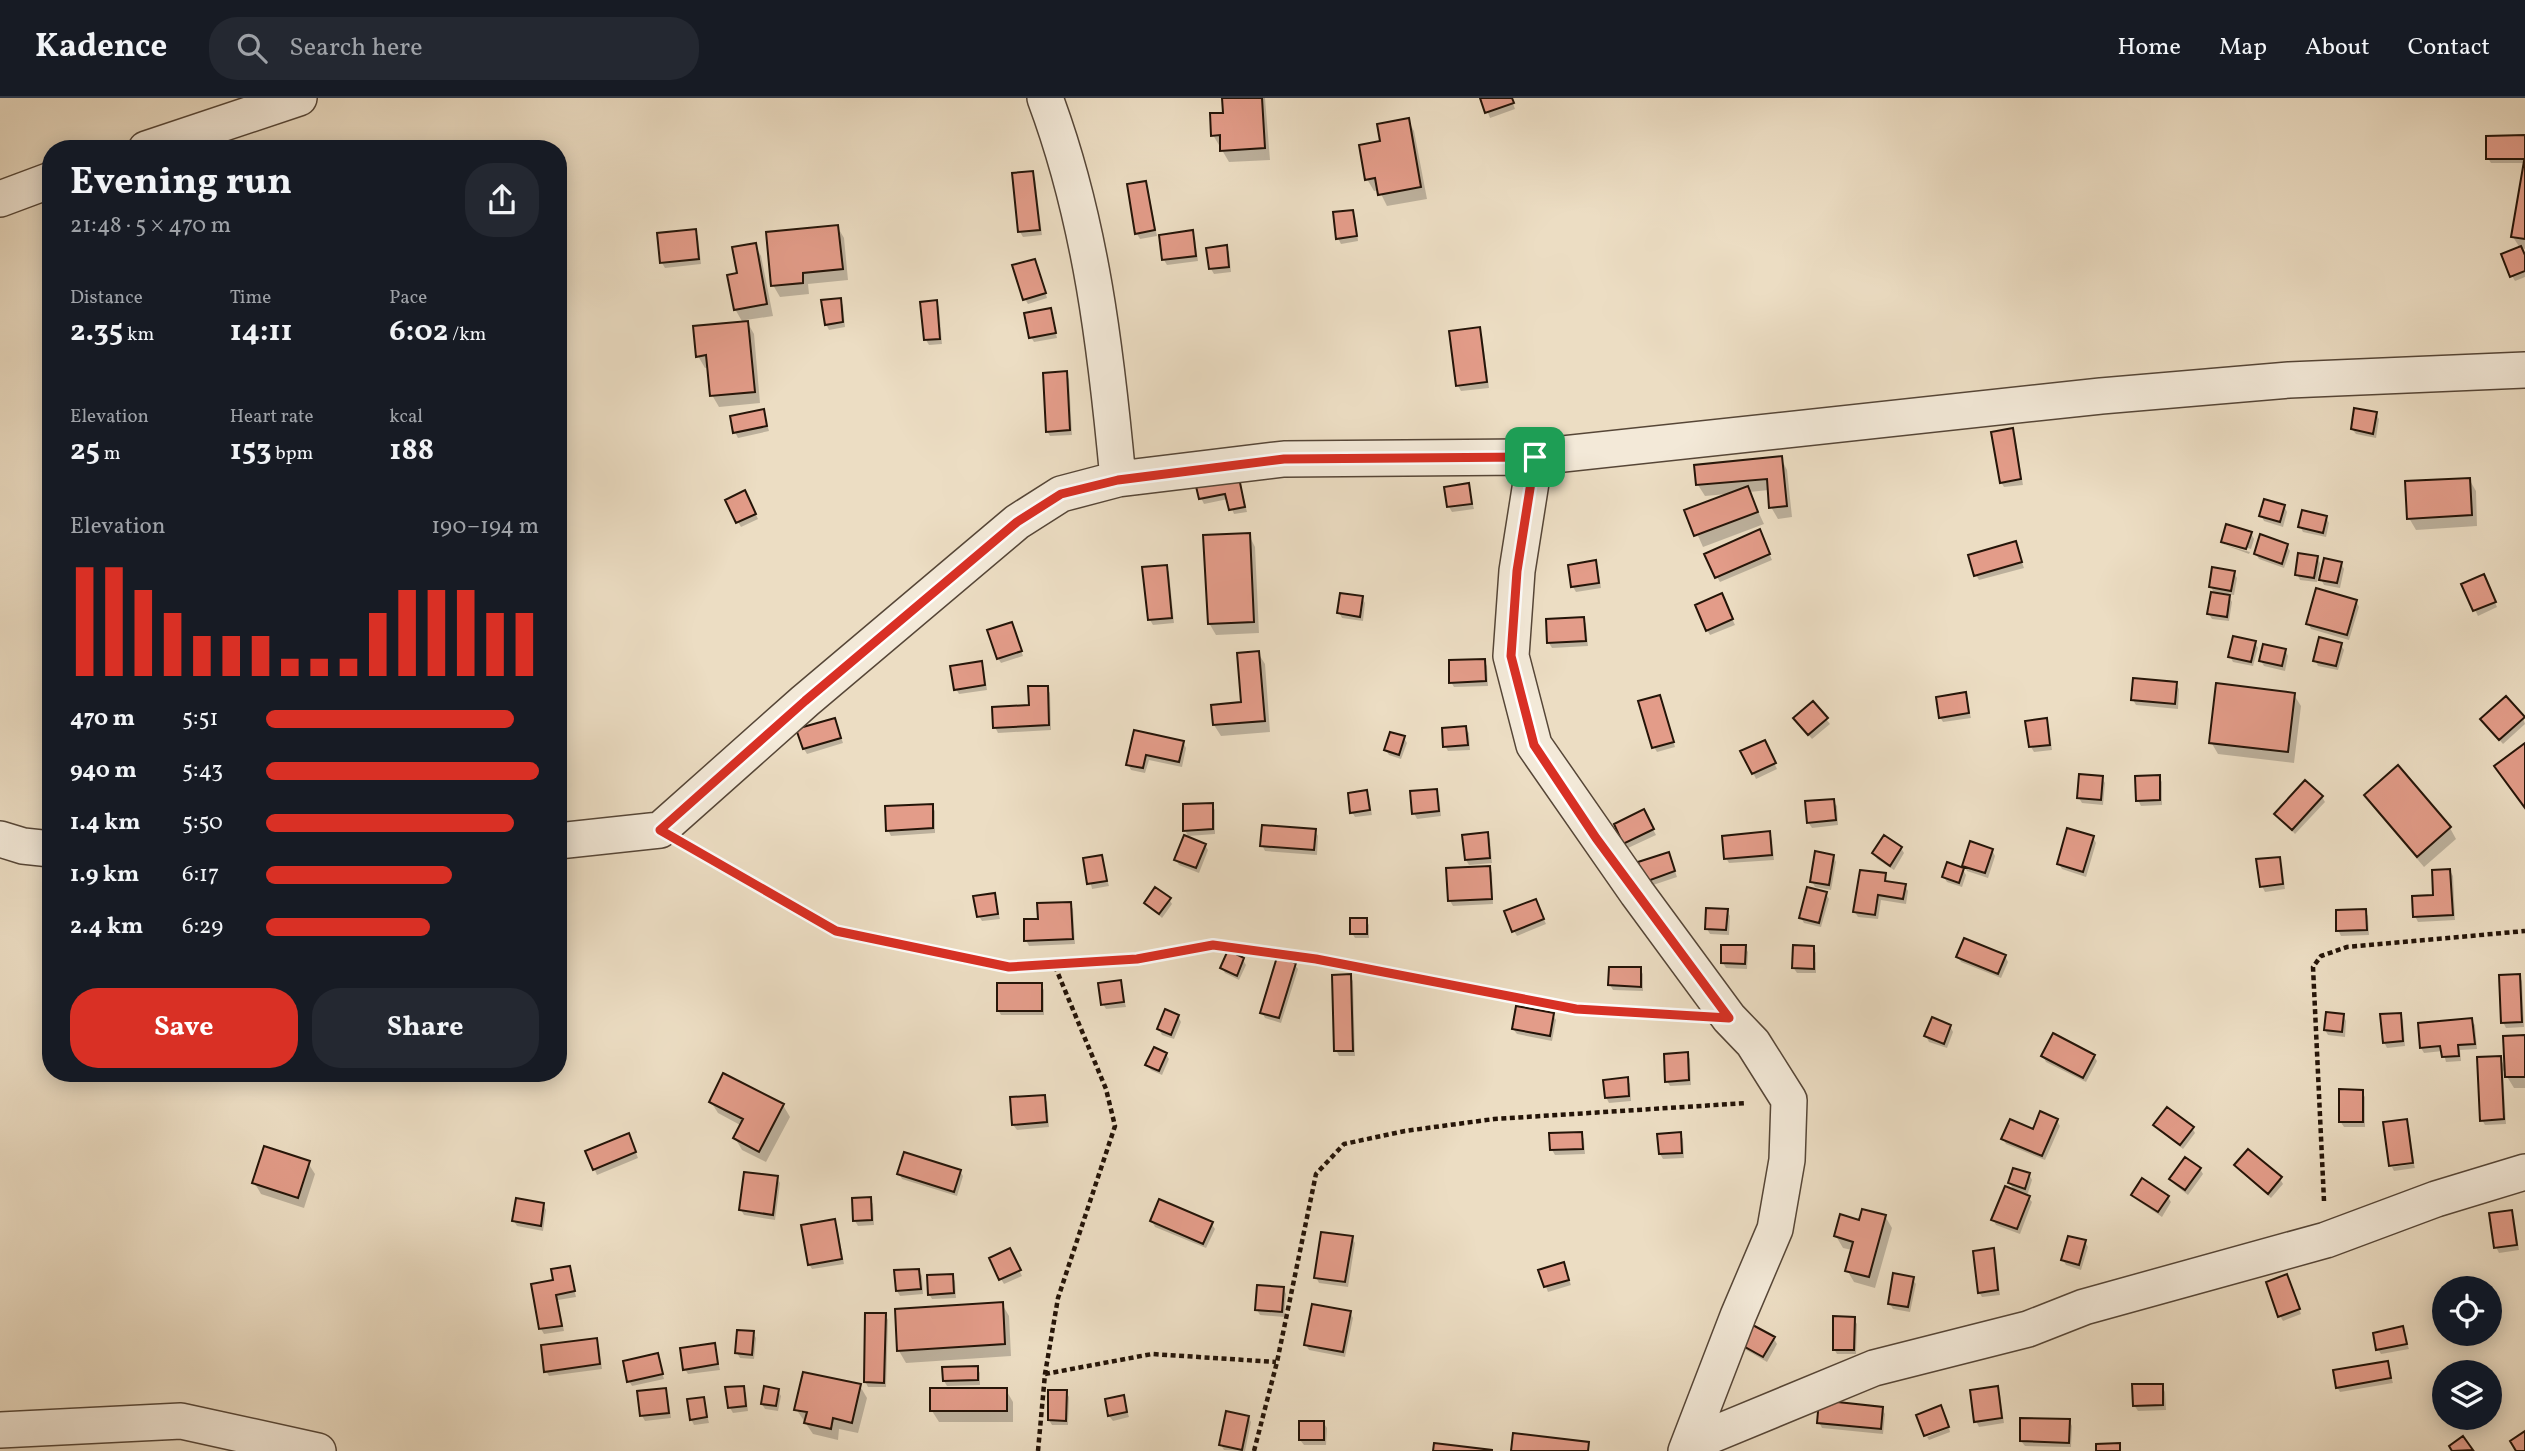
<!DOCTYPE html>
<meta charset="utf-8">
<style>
:root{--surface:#171b24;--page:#242831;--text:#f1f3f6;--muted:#9ea1a6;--line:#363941;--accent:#d93025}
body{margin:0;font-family:Vollkorn,serif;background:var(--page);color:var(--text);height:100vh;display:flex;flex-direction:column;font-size:26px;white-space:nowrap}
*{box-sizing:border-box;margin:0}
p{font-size:23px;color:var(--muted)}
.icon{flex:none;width:38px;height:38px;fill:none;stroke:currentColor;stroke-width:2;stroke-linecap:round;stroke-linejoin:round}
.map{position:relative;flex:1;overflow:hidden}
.panel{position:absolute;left:42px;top:42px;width:525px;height:942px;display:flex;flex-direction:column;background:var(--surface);border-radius:28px;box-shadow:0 4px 18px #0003}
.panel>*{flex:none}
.fabs{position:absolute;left:2432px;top:1178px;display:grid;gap:14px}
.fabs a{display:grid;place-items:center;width:70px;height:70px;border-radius:50%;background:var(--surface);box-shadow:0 4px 18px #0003;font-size:35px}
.pin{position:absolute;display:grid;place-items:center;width:60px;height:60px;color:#fff;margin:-30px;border-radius:14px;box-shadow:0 4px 10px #0006}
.round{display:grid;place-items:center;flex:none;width:74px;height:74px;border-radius:28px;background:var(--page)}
.overview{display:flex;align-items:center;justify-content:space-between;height:119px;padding:0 28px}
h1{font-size:38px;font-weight:700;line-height:52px}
.stats{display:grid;grid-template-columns:repeat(3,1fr);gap:10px;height:119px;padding:7px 28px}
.stats div{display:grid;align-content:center}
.stats b{font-size:30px;font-weight:700}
.stats small{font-size:19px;font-weight:400}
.stats p{font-size:19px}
.chart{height:196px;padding:14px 28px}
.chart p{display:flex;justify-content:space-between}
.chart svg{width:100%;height:126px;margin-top:7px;stroke:var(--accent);stroke-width:6}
.primary-button{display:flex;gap:14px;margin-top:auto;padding:14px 28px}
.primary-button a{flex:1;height:80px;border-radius:28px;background:var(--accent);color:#fff;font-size:28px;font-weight:700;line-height:80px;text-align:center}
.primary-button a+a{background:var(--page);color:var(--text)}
ul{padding:0 28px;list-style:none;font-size:23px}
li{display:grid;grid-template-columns:112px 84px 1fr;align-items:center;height:52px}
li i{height:18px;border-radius:9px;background:var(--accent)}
header{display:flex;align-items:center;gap:42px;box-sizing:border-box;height:98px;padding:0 35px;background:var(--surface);border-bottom:2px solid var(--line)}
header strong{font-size:33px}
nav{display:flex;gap:38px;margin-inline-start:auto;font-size:24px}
.search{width:490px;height:63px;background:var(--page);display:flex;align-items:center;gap:18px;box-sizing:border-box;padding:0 24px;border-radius:28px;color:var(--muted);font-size:26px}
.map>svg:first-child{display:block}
.shadow{fill:#0003}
.building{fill:#e39c89;stroke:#241408;stroke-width:2}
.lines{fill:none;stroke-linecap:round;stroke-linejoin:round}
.minor-casing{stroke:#564637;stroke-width:38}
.path{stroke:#241408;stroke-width:4.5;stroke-dasharray:5 3.5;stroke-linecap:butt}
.minor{stroke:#f3e9d8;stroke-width:35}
.route-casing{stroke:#fff;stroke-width:14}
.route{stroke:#d93025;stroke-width:9}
</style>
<header>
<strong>Kadence</strong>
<div class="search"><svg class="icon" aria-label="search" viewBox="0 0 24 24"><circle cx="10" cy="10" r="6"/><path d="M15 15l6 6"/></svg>Search here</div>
<nav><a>Home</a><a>Map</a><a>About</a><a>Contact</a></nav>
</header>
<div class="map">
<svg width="2525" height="1353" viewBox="0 0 2525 1353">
<rect width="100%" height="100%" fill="#ecddc3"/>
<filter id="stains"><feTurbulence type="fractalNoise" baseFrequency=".00286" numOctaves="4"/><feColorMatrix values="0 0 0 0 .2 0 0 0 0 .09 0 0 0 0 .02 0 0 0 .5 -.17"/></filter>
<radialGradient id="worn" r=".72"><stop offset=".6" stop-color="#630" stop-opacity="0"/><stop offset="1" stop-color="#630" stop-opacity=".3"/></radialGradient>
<path class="shadow" d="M 1224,0 L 1265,0 L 1270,62 L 1229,64 L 1213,37 L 1225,16 Z
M 1482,0 L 1511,0 L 1515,11 L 1490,20 Z
M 1408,22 L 1414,33 L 1427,101 L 1387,108 L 1379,92 L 1374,93 L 1367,81 L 1382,45 Z
M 2525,39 L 2525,65 L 2491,65 L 2488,60 Z
M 2525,68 L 2525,151 L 2521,150 L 2525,159 L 2525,179 L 2515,183 L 2512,178 L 2520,150 L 2513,139 Z
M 1032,75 L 1035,80 L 1042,137 L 1023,139 L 1020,134 Z
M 1145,85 L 1148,90 L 1157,138 L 1140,141 L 1137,136 Z
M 1352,114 L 1355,119 L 1358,143 L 1341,146 L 1338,140 Z
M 837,128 L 844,140 L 848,182 L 808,186 L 809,196 L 780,199 L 773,187 Z
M 695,133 L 698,138 L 701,166 L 665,170 L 662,165 L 659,137 Z
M 1192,134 L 1195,140 L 1198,163 L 1167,167 L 1164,162 Z
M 755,147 L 761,158 L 773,218 L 746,222 L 754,236 L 760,305 L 719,309 L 712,297 L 709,269 L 705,270 L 698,258 L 743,225 L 735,211 L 739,176 Z
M 1226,149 L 1229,154 L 1231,174 L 1214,176 L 1211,171 Z
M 1037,168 L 1047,200 L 1028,206 L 1025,201 Z
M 840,202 L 843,207 L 845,229 L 829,232 L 826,226 Z
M 936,204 L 939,209 L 942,246 L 929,247 L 926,242 Z
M 1050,212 L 1057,240 L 1034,244 L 1031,239 Z
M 1479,231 L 1482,237 L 1489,290 L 1461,293 L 1458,288 L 1451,235 Z
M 1066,275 L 1069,281 L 1072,337 L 1050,338 L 1047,333 Z
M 763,313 L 769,333 L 738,340 L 735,334 Z
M 2376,316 L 2379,321 L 2376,340 L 2356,336 L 2352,331 Z
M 2012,332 L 2015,338 L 2023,387 L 2004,389 L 2001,384 Z
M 1781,360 L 1787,372 L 1792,419 L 1778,421 L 1771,409 L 1769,392 L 1749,394 L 1764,426 L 1703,449 L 1687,413 L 1727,396 L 1705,398 L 1698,387 Z
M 1239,378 L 1247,414 L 1234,416 L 1228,401 L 1204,406 L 1201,400 Z
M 2469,381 L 2476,393 L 2477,428 L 2416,432 L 2409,420 Z
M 1468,387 L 1474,411 L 1452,414 L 1449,409 Z
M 748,400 L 758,421 L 741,429 L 738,424 Z
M 2284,408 L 2287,414 L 2283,429 L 2264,423 L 2261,417 Z
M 2326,419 L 2329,425 L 2326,439 L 2303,434 L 2300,428 Z
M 2227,428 L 2251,435 L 2254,441 L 2251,451 L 2225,443 L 2225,447 L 2223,444 Z
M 1249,437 L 1255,449 L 1259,535 L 1216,537 L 1209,525 Z
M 1762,439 L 1772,462 L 1720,484 L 1717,479 Z
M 2015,445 L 2024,470 L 1979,482 L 1976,477 Z
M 2225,447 L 2250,454 L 2249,456 Z
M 2287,448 L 2290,453 L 2284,470 L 2259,461 L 2256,456 Z
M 2317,460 L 2320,465 L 2317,484 L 2300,482 L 2297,476 Z
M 1595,464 L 1598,469 L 1601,490 L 1576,494 L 1573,489 L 1570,468 Z
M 2341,465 L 2344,471 L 2340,490 L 2324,487 L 2321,481 Z
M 1166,469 L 1169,474 L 1174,525 L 1153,527 L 1150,522 L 1144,471 Z
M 2234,475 L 2237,480 L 2234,497 L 2227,496 L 2232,504 L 2229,523 L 2212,521 L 2209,516 L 2215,497 L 2211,489 Z
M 2486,483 L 2497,509 L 2478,518 L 2463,487 Z
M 1362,500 L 1365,505 L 1363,523 L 1342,520 L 1339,514 Z
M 1724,503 L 1735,527 L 1710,537 L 1707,532 Z
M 2356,503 L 2359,509 L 2349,542 L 2311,531 L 2308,525 Z
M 1583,520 L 1586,526 L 1588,548 L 1552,550 L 1549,545 Z
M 1012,526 L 1023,558 L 1001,565 L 998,560 Z
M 2255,545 L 2258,550 L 2253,568 L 2233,564 L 2230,558 Z
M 2341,547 L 2344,552 L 2338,572 L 2318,568 L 2315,562 Z
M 2285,552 L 2288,558 L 2285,573 L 2264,568 L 2261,563 Z
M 1258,555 L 1265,566 L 1270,634 L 1221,638 L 1214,627 L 1243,606 Z
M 1484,562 L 1487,568 L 1488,588 L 1454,589 L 1451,584 Z
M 981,565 L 984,570 L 987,592 L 959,596 L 956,591 Z
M 2176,586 L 2179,591 L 2178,611 L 2136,607 L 2133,602 Z
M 1047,590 L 1050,595 L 1051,632 L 998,635 L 995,629 L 1030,609 Z
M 1965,596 L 1971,620 L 1943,624 L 1940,619 Z
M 2294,597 L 2301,608 L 2294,665 L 2218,656 L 2211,644 Z
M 1662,604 L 1675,649 L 1657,654 L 1654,649 Z
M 1813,605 L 1830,626 L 1812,641 L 1798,625 Z
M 2523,620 L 2525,626 L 2503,646 L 2482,622 Z
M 2046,622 L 2049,627 L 2052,652 L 2034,654 L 2031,649 Z
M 837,627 L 843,645 L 807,656 L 804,651 Z
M 1465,630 L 1469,635 L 1470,652 L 1448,653 L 1445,648 Z
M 1135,634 L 1183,644 L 1186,650 L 1182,669 L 1149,662 L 1145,675 L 1131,672 L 1128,666 Z
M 1404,640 L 1407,645 L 1401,661 L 1389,657 L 1386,652 Z
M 1764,644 L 1777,671 L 1756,681 L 1743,654 Z
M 2159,679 L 2162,684 L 2162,707 L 2141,708 L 2138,702 Z
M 2102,680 L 2105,685 L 2103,707 L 2082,705 L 2079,700 Z
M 1436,693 L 1439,698 L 1441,718 L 1417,721 L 1414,715 Z
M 1366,694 L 1369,699 L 1372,717 L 1355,719 L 1352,714 Z
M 2366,698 L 2450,730 L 2456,741 L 2424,769 L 2373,709 Z
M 2322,699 L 2325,704 L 2295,736 L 2276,716 Z
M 1833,703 L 1837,708 L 1838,727 L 1812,730 L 1808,724 Z
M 1212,707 L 1215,712 L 1215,736 L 1188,738 L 1185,732 Z
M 932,708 L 935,713 L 935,735 L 891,738 L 888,732 Z
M 1643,713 L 1656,737 L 1628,750 L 1625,745 Z
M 1315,733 L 1318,738 L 1317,757 L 1265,753 L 1262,747 Z
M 1769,735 L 1772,741 L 1774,762 L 1729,765 L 1726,760 Z
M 1487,736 L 1490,741 L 1492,765 L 1469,767 L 1466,762 L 1464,738 Z
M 2093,739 L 2096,745 L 2086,779 L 2062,771 L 2059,766 Z
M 1205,747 L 1208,752 L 1199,775 L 1179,767 L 1176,762 Z
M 1901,750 L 1904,755 L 1894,772 L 1877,761 L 1874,755 Z
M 1992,752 L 1995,758 L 1988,780 L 1967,773 L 1964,767 Z
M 1833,758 L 1836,764 L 1831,792 L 1815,789 L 1812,783 Z
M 1101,759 L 1109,788 L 1092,791 L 1085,761 Z
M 2279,760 L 2282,766 L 2285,791 L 2265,794 L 2262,788 Z
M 1671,761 L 1677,779 L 1650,788 L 1647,783 Z
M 1489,769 L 1492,775 L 1493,806 L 1453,808 L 1450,803 Z
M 1963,772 L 1966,777 L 1962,789 L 1947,784 L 1944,779 Z
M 2450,773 L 2453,778 L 2455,822 L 2418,824 L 2415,818 L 2435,798 Z
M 1885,777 L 1887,785 L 1905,788 L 1908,793 L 1906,806 L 1881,802 L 1878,821 L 1858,819 L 1854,813 Z
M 1826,796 L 1829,801 L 1821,829 L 1804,825 L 1801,820 Z
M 994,797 L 1000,821 L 982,823 L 979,818 Z
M 1169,801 L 1172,806 L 1162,820 L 1146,805 Z
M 1070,806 L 1073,811 L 1075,846 L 1029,848 L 1026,842 L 1040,822 Z
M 1538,808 L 1546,826 L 1517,838 L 1514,833 Z
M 1727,813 L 1730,818 L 1729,837 L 1710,836 L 1707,831 Z
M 2365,813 L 2368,818 L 2369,837 L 2341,838 L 2338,832 Z
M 1366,822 L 1369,827 L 1369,840 L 1355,840 L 1352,835 Z
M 1745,849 L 1748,854 L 1747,871 L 1726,870 L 1723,865 Z
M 1813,850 L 1816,855 L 1816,875 L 1797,875 L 1793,869 Z
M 2005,858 L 2008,864 L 2001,880 L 1961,864 L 1958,859 Z
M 1243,862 L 1246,867 L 1239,882 L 1225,875 L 1222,870 Z
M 1294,866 L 1298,871 L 1281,925 L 1265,920 L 1262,914 Z
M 1640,871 L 1643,876 L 1643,893 L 1613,892 L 1610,887 Z
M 1350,878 L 1353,883 L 1355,958 L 1339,958 L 1336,952 Z
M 2519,878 L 2522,883 L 2524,929 L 2506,930 L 2503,924 Z
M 1120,884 L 1126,909 L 1106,911 L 1103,906 Z
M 1041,887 L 1044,892 L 1044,917 L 1001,917 L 998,912 Z
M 2400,916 L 2403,922 L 2405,948 L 2387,950 L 2384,944 Z
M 1553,917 L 1556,922 L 1552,943 L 1517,936 L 1513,931 Z
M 2343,917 L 2346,923 L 2345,939 L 2328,937 L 2325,932 Z
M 1178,918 L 1181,924 L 1174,941 L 1162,937 L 1159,931 Z
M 2471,922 L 2475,927 L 2477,951 L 2460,952 L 2461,963 L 2446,964 L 2443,953 L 2424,955 L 2421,950 Z
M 1950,928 L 1953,934 L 1947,950 L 1929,944 L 1926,938 Z
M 2525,938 L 2525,990 L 2514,990 L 2503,972 L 2506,1026 L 2485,1027 L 2482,1022 L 2500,960 L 2506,971 Z
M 1166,956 L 1169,961 L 1162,977 L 1151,972 L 1147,967 Z
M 1687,956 L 1690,961 L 1691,987 L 1670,988 L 1667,983 Z
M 2043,958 L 2094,958 L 2097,963 L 2086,984 L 2046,964 Z
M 1627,981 L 1630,986 L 1631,1003 L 1609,1005 L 1606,999 Z
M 2362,994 L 2365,999 L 2365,1029 L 2344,1029 L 2340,1023 Z
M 1044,998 L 1047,1004 L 1049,1029 L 1017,1032 L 1013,1027 Z
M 711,1004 L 783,1007 L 790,1019 L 766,1064 L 742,1052 L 735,1040 L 742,1028 L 718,1015 Z
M 2057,1023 L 2060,1028 L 2045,1062 L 2006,1046 L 2003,1041 L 2034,1033 Z
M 2406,1023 L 2409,1028 L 2414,1063 L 2390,1066 Z
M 2156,1027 L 2192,1030 L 2195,1035 L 2183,1051 L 2159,1032 Z
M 1581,1036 L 1584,1041 L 1585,1056 L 1555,1057 L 1552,1052 Z
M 1680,1036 L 1683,1041 L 1684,1060 L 1663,1061 L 1660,1056 Z
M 631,1042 L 638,1060 L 597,1077 L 587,1054 Z
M 308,1065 L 315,1076 L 304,1110 L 261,1096 L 254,1084 Z
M 2414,1066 L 2415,1070 L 2394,1073 L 2392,1069 Z
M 2236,1067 L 2280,1081 L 2283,1086 L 2271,1100 L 2239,1072 Z
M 2200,1071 L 2203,1076 L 2188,1097 L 2174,1086 L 2171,1081 Z
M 960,1073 L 963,1078 L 957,1098 L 902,1081 L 899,1075 Z
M 2029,1076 L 2032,1082 L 2027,1098 L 2032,1104 L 2020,1136 L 1996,1127 L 1993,1121 L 2014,1093 L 2010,1085 Z
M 777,1080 L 780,1085 L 775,1122 L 744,1117 L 741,1112 Z
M 2133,1097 L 2168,1099 L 2171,1104 L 2162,1119 L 2137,1102 Z
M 854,1101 L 870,1101 L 873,1106 L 874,1127 L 858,1128 L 855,1123 Z
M 543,1106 L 546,1112 L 543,1133 L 517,1128 L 514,1123 Z
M 2511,1114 L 2514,1119 L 2519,1152 L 2499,1155 L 2496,1149 Z
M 1885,1118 L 1892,1130 L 1875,1190 L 1854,1184 L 1847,1172 L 1852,1152 L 1843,1150 L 1836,1138 Z
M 834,1123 L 837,1128 L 844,1166 L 812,1171 L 809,1166 Z
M 1152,1123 L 1211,1125 L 1215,1131 L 1206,1150 L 1155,1129 Z
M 1352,1140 L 1355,1145 L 1348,1189 L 1319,1185 L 1316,1179 Z
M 2085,1144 L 2088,1149 L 2081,1172 L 2066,1167 L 2063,1162 Z
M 1009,1152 L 1022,1178 L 1004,1186 L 1001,1181 Z
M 1993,1152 L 1996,1157 L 2000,1197 L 1982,1199 L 1979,1194 Z
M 569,1170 L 576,1199 L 558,1202 L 564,1233 L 544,1236 L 541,1231 L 533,1187 L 555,1183 Z
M 918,1172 L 922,1178 L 923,1196 L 900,1198 L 897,1193 Z
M 1566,1172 L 1571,1187 L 1548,1194 L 1540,1173 Z
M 952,1178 L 955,1183 L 956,1200 L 932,1201 L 929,1196 Z
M 1912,1181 L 1916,1186 L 1910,1214 L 1893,1211 L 1890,1206 Z
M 2289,1184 L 2301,1216 L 2283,1223 L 2280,1218 Z
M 1283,1190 L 1286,1196 L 1284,1219 L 1260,1217 L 1257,1212 Z
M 1002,1206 L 1009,1218 L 1011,1258 L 906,1265 L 899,1253 L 897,1213 Z
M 1350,1214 L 1353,1220 L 1345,1259 L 1309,1252 L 1306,1247 Z
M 885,1216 L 888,1222 L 886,1289 L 868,1289 L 865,1283 Z
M 1853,1220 L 1857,1226 L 1856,1256 L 1837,1256 L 1834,1251 Z
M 1750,1227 L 1774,1241 L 1777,1246 L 1767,1264 L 1743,1250 Z
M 2402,1230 L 2409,1251 L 2381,1256 L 2378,1251 Z
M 753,1235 L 756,1240 L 754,1261 L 740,1260 L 737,1255 Z
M 596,1242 L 599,1247 L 602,1271 L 549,1278 L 546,1273 Z
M 714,1247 L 720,1272 L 688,1276 L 685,1271 Z
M 657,1257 L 664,1281 L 632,1288 L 629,1283 Z
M 2387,1265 L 2393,1285 L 2340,1294 L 2337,1289 Z
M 977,1269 L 980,1275 L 980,1287 L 947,1288 L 944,1283 Z
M 860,1288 L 867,1300 L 858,1335 L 839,1331 L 838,1342 L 813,1336 L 796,1311 Z
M 2162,1288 L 2165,1294 L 2166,1312 L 2138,1313 L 2134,1307 Z
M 743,1290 L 746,1295 L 748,1313 L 733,1315 L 730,1310 L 727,1291 Z
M 1997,1290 L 2000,1296 L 2004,1325 L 1979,1329 L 1976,1323 Z
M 665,1292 L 668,1297 L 671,1320 L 645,1323 L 642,1318 Z
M 1006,1292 L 1013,1304 L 1013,1324 L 939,1324 L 932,1313 Z
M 778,1293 L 781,1298 L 778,1313 L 765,1311 L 762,1306 Z
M 1066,1294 L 1069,1299 L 1068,1327 L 1052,1327 L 1049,1322 Z
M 1123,1299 L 1129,1319 L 1113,1323 L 1109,1318 Z
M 703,1301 L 709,1325 L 694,1327 L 691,1321 Z
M 1882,1311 L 1885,1316 L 1883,1336 L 1822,1330 L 1819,1324 Z
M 1248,1319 L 1251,1324 L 1245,1353 L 1224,1352 L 1221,1347 Z
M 2069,1322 L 2072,1328 L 2071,1349 L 2025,1348 L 2021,1343 Z
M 1323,1324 L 1327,1330 L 1326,1347 L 1304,1347 L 1300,1342 Z
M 1949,1330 L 1950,1334 L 1929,1342 L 1927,1339 Z"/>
<path class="building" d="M 1222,0 L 1262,0 L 1265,50 L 1220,53 L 1220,37 L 1211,38 L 1210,15 L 1223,15 Z
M 1480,0 L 1512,0 L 1514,5 L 1485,15 Z
M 1409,20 L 1421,89 L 1378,97 L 1375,80 L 1365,82 L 1359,47 L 1380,43 L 1377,26 Z
M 2525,37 L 2525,61 L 2486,61 L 2486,38 Z
M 2524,63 L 2525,63 L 2525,141 L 2511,139 Z
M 1033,73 L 1040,132 L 1018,134 L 1012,75 Z
M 1146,83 L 1155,132 L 1135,136 L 1127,86 Z
M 1353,112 L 1357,138 L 1336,141 L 1333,114 Z
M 838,127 L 843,171 L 803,175 L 803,185 L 771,188 L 766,134 Z
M 696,131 L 699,161 L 660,165 L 657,135 Z
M 1193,132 L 1196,158 L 1162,162 L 1159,137 Z
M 756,145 L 767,206 L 734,212 L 727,177 L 737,175 L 732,149 Z
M 1227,147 L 1229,169 L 1209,171 L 1206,150 Z
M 2521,148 L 2525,157 L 2525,173 L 2510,179 L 2501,156 Z
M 1035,161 L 1046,195 L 1023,202 L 1012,167 Z
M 841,200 L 843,224 L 825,227 L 821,202 Z
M 937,202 L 940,241 L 924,242 L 920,204 Z
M 1051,210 L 1056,235 L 1029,240 L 1024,215 Z
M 748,223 L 755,294 L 710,298 L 706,257 L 696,259 L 693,228 Z
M 1480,229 L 1487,284 L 1456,288 L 1449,233 Z
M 1067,273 L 1070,332 L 1046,334 L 1043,275 Z
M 2354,310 L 2377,314 L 2373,336 L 2351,331 Z
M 764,311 L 767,328 L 733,335 L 730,318 Z
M 2013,330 L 2021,381 L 2000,385 L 1991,334 Z
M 1782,358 L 1787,408 L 1769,410 L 1767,381 L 1696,387 L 1694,367 Z
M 1237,370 L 1245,409 L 1229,412 L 1225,396 L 1199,401 L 1194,380 Z
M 2470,380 L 2472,417 L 2407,421 L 2405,383 Z
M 1469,385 L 1472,406 L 1447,409 L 1444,389 Z
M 1748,388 L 1758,414 L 1694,438 L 1684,412 Z
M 745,392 L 756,416 L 736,425 L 725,402 Z
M 2264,401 L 2285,407 L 2280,424 L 2259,418 Z
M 2302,412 L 2327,418 L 2323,435 L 2298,429 Z
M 2226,426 L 2252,434 L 2246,451 L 2221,444 Z
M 1760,431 L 1770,456 L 1715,480 L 1704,456 Z
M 1250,435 L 1254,524 L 1208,526 L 1203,437 Z
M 2260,436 L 2288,446 L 2282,466 L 2254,456 Z
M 2016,443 L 2022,464 L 1974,478 L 1968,457 Z
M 2298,455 L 2318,458 L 2314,480 L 2295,477 Z
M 2324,460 L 2342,464 L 2337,485 L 2319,482 Z
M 1596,462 L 1599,485 L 1571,489 L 1568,467 Z
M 1167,467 L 1172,520 L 1148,522 L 1142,469 Z
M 2212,469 L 2235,473 L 2231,493 L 2209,489 Z
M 2484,476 L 2496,504 L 2473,513 L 2461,486 Z
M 2316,490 L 2357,502 L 2347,537 L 2306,526 Z
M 2211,494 L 2230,497 L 2227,519 L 2207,516 Z
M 1340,495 L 1363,498 L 1360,519 L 1337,515 Z
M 1722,495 L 1733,521 L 1706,533 L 1695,507 Z
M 1584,519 L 1586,543 L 1547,545 L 1546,521 Z
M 1012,524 L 1022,553 L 997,561 L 987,532 Z
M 2233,538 L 2256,543 L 2251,564 L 2228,559 Z
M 2319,539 L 2342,545 L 2336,568 L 2313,563 Z
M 2263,546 L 2286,551 L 2282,568 L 2259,563 Z
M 1259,553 L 1265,623 L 1213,627 L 1211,607 L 1241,604 L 1237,555 Z
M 1485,561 L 1486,583 L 1449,585 L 1449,562 Z
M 982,563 L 985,587 L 954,592 L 950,568 Z
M 2133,580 L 2177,584 L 2175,606 L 2131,602 Z
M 2216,585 L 2295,595 L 2288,654 L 2209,645 Z
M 1028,588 L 1048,588 L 1049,627 L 993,630 L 992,609 L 1029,607 Z
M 1966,594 L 1969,615 L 1939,620 L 1936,599 Z
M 1660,597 L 1674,644 L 1652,650 L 1638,603 Z
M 2506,598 L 2525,619 L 2499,642 L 2480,621 Z
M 1813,603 L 1828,620 L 1808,637 L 1793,620 Z
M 835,620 L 841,640 L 803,651 L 796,631 Z
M 2047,620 L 2050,647 L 2029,649 L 2025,623 Z
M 1466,628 L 1468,647 L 1443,649 L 1442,630 Z
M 1134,632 L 1184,643 L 1179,664 L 1146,657 L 1143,670 L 1126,667 Z
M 1390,634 L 1405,638 L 1399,657 L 1384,652 Z
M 1765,642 L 1776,665 L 1752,676 L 1740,653 Z
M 2525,645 L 2525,710 L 2494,668 Z
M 2398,667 L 2451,729 L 2417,759 L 2364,697 Z
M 2079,676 L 2103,678 L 2101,702 L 2077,700 Z
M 2160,677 L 2160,702 L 2136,703 L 2135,678 Z
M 2305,682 L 2323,698 L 2292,732 L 2274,716 Z
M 1437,691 L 1439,713 L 1412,716 L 1410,693 Z
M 1367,692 L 1370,712 L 1350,715 L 1348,695 Z
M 1834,701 L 1836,722 L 1807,725 L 1805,703 Z
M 1213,705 L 1213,731 L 1183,733 L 1183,706 Z
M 933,706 L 933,730 L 886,733 L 885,708 Z
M 1644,711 L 1654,731 L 1623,746 L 1614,726 Z
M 1262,727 L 1316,731 L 1314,752 L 1260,748 Z
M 2067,730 L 2094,738 L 2083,774 L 2057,766 Z
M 1770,733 L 1772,757 L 1724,761 L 1722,738 Z
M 1488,734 L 1490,760 L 1465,762 L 1462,737 Z
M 1184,737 L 1206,746 L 1196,770 L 1174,762 Z
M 1884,737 L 1902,749 L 1890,768 L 1872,755 Z
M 1970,743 L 1993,751 L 1985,775 L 1962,768 Z
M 1815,753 L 1834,757 L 1829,787 L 1810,784 Z
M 1669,754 L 1675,773 L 1645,784 L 1638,764 Z
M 1102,757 L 1107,783 L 1087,786 L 1083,760 Z
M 2280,759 L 2283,786 L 2260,789 L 2256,761 Z
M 1947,764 L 1964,770 L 1959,785 L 1942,779 Z
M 1490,768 L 1492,801 L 1448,803 L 1446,770 Z
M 2450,771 L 2453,817 L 2413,819 L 2412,798 L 2433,797 L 2432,772 Z
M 1860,772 L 1886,775 L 1885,783 L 1906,786 L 1903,801 L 1878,797 L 1875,817 L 1853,814 Z
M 1155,789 L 1171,800 L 1159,816 L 1144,805 Z
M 1807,789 L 1827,794 L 1819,825 L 1799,820 Z
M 995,795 L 998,816 L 977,819 L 973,798 Z
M 1536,801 L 1544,821 L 1512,834 L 1504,813 Z
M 1071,804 L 1073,841 L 1024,843 L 1024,821 L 1038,821 L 1037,805 Z
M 1706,810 L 1728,811 L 1726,832 L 1705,831 Z
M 2366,811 L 2367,832 L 2336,833 L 2336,812 Z
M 1350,820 L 1367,820 L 1367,836 L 1350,836 Z
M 1964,840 L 2006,857 L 1998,876 L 1956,859 Z
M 1721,847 L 1746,847 L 1745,866 L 1721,865 Z
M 1793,847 L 1814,848 L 1814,871 L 1792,870 Z
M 1228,852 L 1244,860 L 1237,878 L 1220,870 Z
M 1277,859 L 1296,865 L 1279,920 L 1260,915 Z
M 1609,869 L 1641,869 L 1641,889 L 1608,887 Z
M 1351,876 L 1353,953 L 1334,953 L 1332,877 Z
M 2520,876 L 2522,924 L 2501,925 L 2499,877 Z
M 1121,882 L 1124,904 L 1101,907 L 1098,885 Z
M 997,885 L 1042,885 L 1042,913 L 997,913 Z
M 1516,908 L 1554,915 L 1550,938 L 1512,931 Z
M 1165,911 L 1179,917 L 1171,937 L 1157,931 Z
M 2326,914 L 2344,916 L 2342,934 L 2324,932 Z
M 2401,915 L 2403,943 L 2383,945 L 2380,916 Z
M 1932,919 L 1951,927 L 1944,946 L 1924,938 Z
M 2472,920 L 2475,946 L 2458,947 L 2459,958 L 2442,959 L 2440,948 L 2420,950 L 2418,925 Z
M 2053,935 L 2095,957 L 2083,980 L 2041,958 Z
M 2525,937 L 2525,979 L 2505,979 L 2503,938 Z
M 1154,949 L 1167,955 L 1159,973 L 1145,967 Z
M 1688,954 L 1689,982 L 1665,984 L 1664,956 Z
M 2501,958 L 2504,1021 L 2480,1023 L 2477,959 Z
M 723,975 L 784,1006 L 759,1054 L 733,1040 L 743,1021 L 709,1004 Z
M 1628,979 L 1629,998 L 1605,1000 L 1603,982 Z
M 2339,991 L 2363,992 L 2363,1024 L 2339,1024 Z
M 1045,997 L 1047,1024 L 1012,1027 L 1010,999 Z
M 2167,1009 L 2194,1029 L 2180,1047 L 2153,1027 Z
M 2040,1013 L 2058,1021 L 2042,1058 L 2001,1041 L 2010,1021 L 2033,1031 Z
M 2407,1021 L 2413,1065 L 2389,1068 L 2383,1024 Z
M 1582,1034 L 1583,1051 L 1550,1052 L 1549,1035 Z
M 1681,1034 L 1682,1055 L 1659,1056 L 1657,1036 Z
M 629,1035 L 636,1054 L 593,1072 L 585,1053 Z
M 264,1048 L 310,1063 L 298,1100 L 252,1085 Z
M 2248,1051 L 2282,1079 L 2268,1096 L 2234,1067 Z
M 904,1054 L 961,1072 L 954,1094 L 897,1076 Z
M 2185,1059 L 2201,1070 L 2185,1092 L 2169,1081 Z
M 2013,1070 L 2030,1075 L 2025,1091 L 2008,1085 Z
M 744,1074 L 778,1078 L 773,1117 L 739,1112 Z
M 2142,1080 L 2169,1098 L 2158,1114 L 2131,1097 Z
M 2005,1088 L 2030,1098 L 2017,1131 L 1991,1122 Z
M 871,1099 L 872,1122 L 853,1123 L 852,1100 Z
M 516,1100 L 544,1105 L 541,1128 L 512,1123 Z
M 1159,1101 L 1213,1124 L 1203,1146 L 1150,1123 Z
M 1862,1111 L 1886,1117 L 1869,1179 L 1845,1173 L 1853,1144 L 1834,1138 L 1840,1116 L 1859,1122 Z
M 2512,1112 L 2517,1147 L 2494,1150 L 2489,1115 Z
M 835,1121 L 842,1161 L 808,1167 L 801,1127 Z
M 1321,1134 L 1353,1138 L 1345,1184 L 1314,1180 Z
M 2068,1138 L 2086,1142 L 2079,1167 L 2061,1162 Z
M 1010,1150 L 1021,1172 L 999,1182 L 989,1160 Z
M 1994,1150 L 1998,1192 L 1978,1195 L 1973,1153 Z
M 1564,1164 L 1569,1182 L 1544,1189 L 1538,1172 Z
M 570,1168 L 575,1193 L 556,1197 L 562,1228 L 539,1231 L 531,1186 L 553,1182 L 551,1171 Z
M 919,1171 L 921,1191 L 896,1193 L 894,1172 Z
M 1893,1175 L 1914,1179 L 1908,1209 L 1888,1206 Z
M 953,1176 L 954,1195 L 928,1197 L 927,1177 Z
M 2287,1176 L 2300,1211 L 2278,1219 L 2266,1184 Z
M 1257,1187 L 1284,1189 L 1282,1214 L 1255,1212 Z
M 1003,1204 L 1005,1246 L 897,1253 L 895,1211 Z
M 1312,1206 L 1351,1213 L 1343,1254 L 1304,1247 Z
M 865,1215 L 886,1215 L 884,1285 L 864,1284 Z
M 1833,1218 L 1855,1219 L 1854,1252 L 1833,1252 Z
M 1749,1225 L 1775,1239 L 1763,1259 L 1738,1245 Z
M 2403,1228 L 2407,1246 L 2376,1252 L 2373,1235 Z
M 737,1232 L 754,1233 L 752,1257 L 735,1255 Z
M 597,1240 L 600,1266 L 544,1274 L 541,1247 Z
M 715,1245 L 718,1266 L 683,1272 L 680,1250 Z
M 658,1255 L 663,1276 L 627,1284 L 623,1263 Z
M 2388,1263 L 2391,1280 L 2336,1290 L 2333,1272 Z
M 978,1268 L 978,1282 L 943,1283 L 942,1269 Z
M 803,1274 L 861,1286 L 852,1325 L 833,1320 L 831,1331 L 804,1325 L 807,1314 L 794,1312 Z
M 2132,1286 L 2163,1286 L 2163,1307 L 2133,1308 Z
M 744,1288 L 746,1308 L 728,1310 L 725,1289 Z
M 764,1288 L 779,1291 L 776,1308 L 761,1306 Z
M 1998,1288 L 2002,1320 L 1974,1324 L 1970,1292 Z
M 666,1290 L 669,1315 L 640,1318 L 637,1293 Z
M 930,1290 L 1007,1290 L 1007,1313 L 930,1313 Z
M 1048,1292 L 1067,1292 L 1066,1323 L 1048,1322 Z
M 1124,1297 L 1127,1314 L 1108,1318 L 1105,1301 Z
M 704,1299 L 707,1319 L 690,1322 L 687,1301 Z
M 1819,1302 L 1883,1309 L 1881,1331 L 1817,1325 Z
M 1941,1307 L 1949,1329 L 1924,1338 L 1916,1317 Z
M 1226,1313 L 1249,1318 L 1242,1352 L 1219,1347 Z
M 2020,1320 L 2070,1321 L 2069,1345 L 2020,1343 Z
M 1299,1323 L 1324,1323 L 1324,1342 L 1299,1342 Z
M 2525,1333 L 2525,1353 L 2516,1353 L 2510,1343 Z
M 1513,1335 L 1589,1344 L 1588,1353 L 1511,1353 Z
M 2463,1338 L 2473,1352 L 2452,1353 L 2449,1348 Z
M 1434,1345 L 1492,1352 L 1492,1353 L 1433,1353 Z
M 2120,1345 L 2120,1353 L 2096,1353 L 2096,1346 Z"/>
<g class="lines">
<defs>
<path id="minor" d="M 146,51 L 299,0
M 0,101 L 51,82
M 1535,359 L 1517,473 L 1511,558 L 1534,647 L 1637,795 L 1729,920 L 1753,945 L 1789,1002 L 1787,1062 L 1775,1131 L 1738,1218 L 1686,1353
M 1118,381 L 1284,361 L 1535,359 L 2101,298 L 2289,282 L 2525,272
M 0,741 L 23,748 L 51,751
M 558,743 L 660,732 L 805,603 L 1017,424 L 1061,396 L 1118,381 C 1106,252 1091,123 1045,0
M 0,1332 L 181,1323 L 318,1353
M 1690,1346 L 1874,1270 L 2028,1231 L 2084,1209 L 2326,1142 L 2436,1101 L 2525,1074"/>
</defs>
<use href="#minor" class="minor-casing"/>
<path class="path" d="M 695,752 L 836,833 L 1009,869 L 1137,861 L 1213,847 L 1316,861 L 1576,911 L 1679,917
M 2324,1103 L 2313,869 L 2321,858 L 2347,849 L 2525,833
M 1045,1276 L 1152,1256 L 1276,1264
M 1038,1353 L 1045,1276 L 1058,1200 L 1115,1028 L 1106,991 L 1054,866
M 1254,1353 L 1277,1264 L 1316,1076 L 1344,1046 L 1405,1033 L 1494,1021 L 1747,1005"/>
<use href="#minor" class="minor"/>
</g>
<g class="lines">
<defs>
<path id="route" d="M 1535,359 L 1517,473 L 1511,558 L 1534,647 L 1596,740 L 1729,920 L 1576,911 L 1316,861 L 1213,847 L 1137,861 L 1009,869 L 836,833 L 660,732 L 805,603 L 1017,424 L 1061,396 L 1118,382 L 1284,361 Z"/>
</defs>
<use href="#route" class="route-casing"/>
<use href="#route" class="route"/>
</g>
<rect width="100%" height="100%" filter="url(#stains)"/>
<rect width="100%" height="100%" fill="url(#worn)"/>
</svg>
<div class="fabs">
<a><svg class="icon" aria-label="locate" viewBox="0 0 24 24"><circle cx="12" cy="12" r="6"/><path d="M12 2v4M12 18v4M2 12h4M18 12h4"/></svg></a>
<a><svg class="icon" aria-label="layers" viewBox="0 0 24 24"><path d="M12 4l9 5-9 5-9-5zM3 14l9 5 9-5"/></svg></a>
</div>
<div class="pin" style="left:1535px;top:359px;background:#1e9e55"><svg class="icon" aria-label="arrive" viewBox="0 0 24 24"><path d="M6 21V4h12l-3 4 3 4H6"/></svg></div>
<section class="panel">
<div class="overview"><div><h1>Evening run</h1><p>21:48 · 5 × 470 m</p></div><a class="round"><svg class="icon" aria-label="share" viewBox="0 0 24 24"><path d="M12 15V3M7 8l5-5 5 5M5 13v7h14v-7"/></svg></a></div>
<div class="stats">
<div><p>Distance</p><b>2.35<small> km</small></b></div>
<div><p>Time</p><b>14:11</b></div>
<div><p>Pace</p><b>6:02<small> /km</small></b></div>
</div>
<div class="stats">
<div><p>Elevation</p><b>25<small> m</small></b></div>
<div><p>Heart rate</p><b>153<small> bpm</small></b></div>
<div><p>kcal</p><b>188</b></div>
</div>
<div class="chart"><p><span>Elevation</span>190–194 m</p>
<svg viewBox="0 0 160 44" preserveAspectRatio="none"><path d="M5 44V6M15 44V6M25 44V14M35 44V22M45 44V30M55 44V30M65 44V30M75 44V38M85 44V38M95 44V38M105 44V22M115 44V14M125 44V14M135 44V14M145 44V22M155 44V22"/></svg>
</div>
<ul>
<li><b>470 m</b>5:51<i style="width:91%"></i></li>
<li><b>940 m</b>5:43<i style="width:100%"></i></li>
<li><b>1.4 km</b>5:50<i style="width:91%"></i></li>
<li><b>1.9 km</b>6:17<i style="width:68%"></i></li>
<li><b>2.4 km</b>6:29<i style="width:60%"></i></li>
</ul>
<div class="primary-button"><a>Save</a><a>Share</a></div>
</section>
</div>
